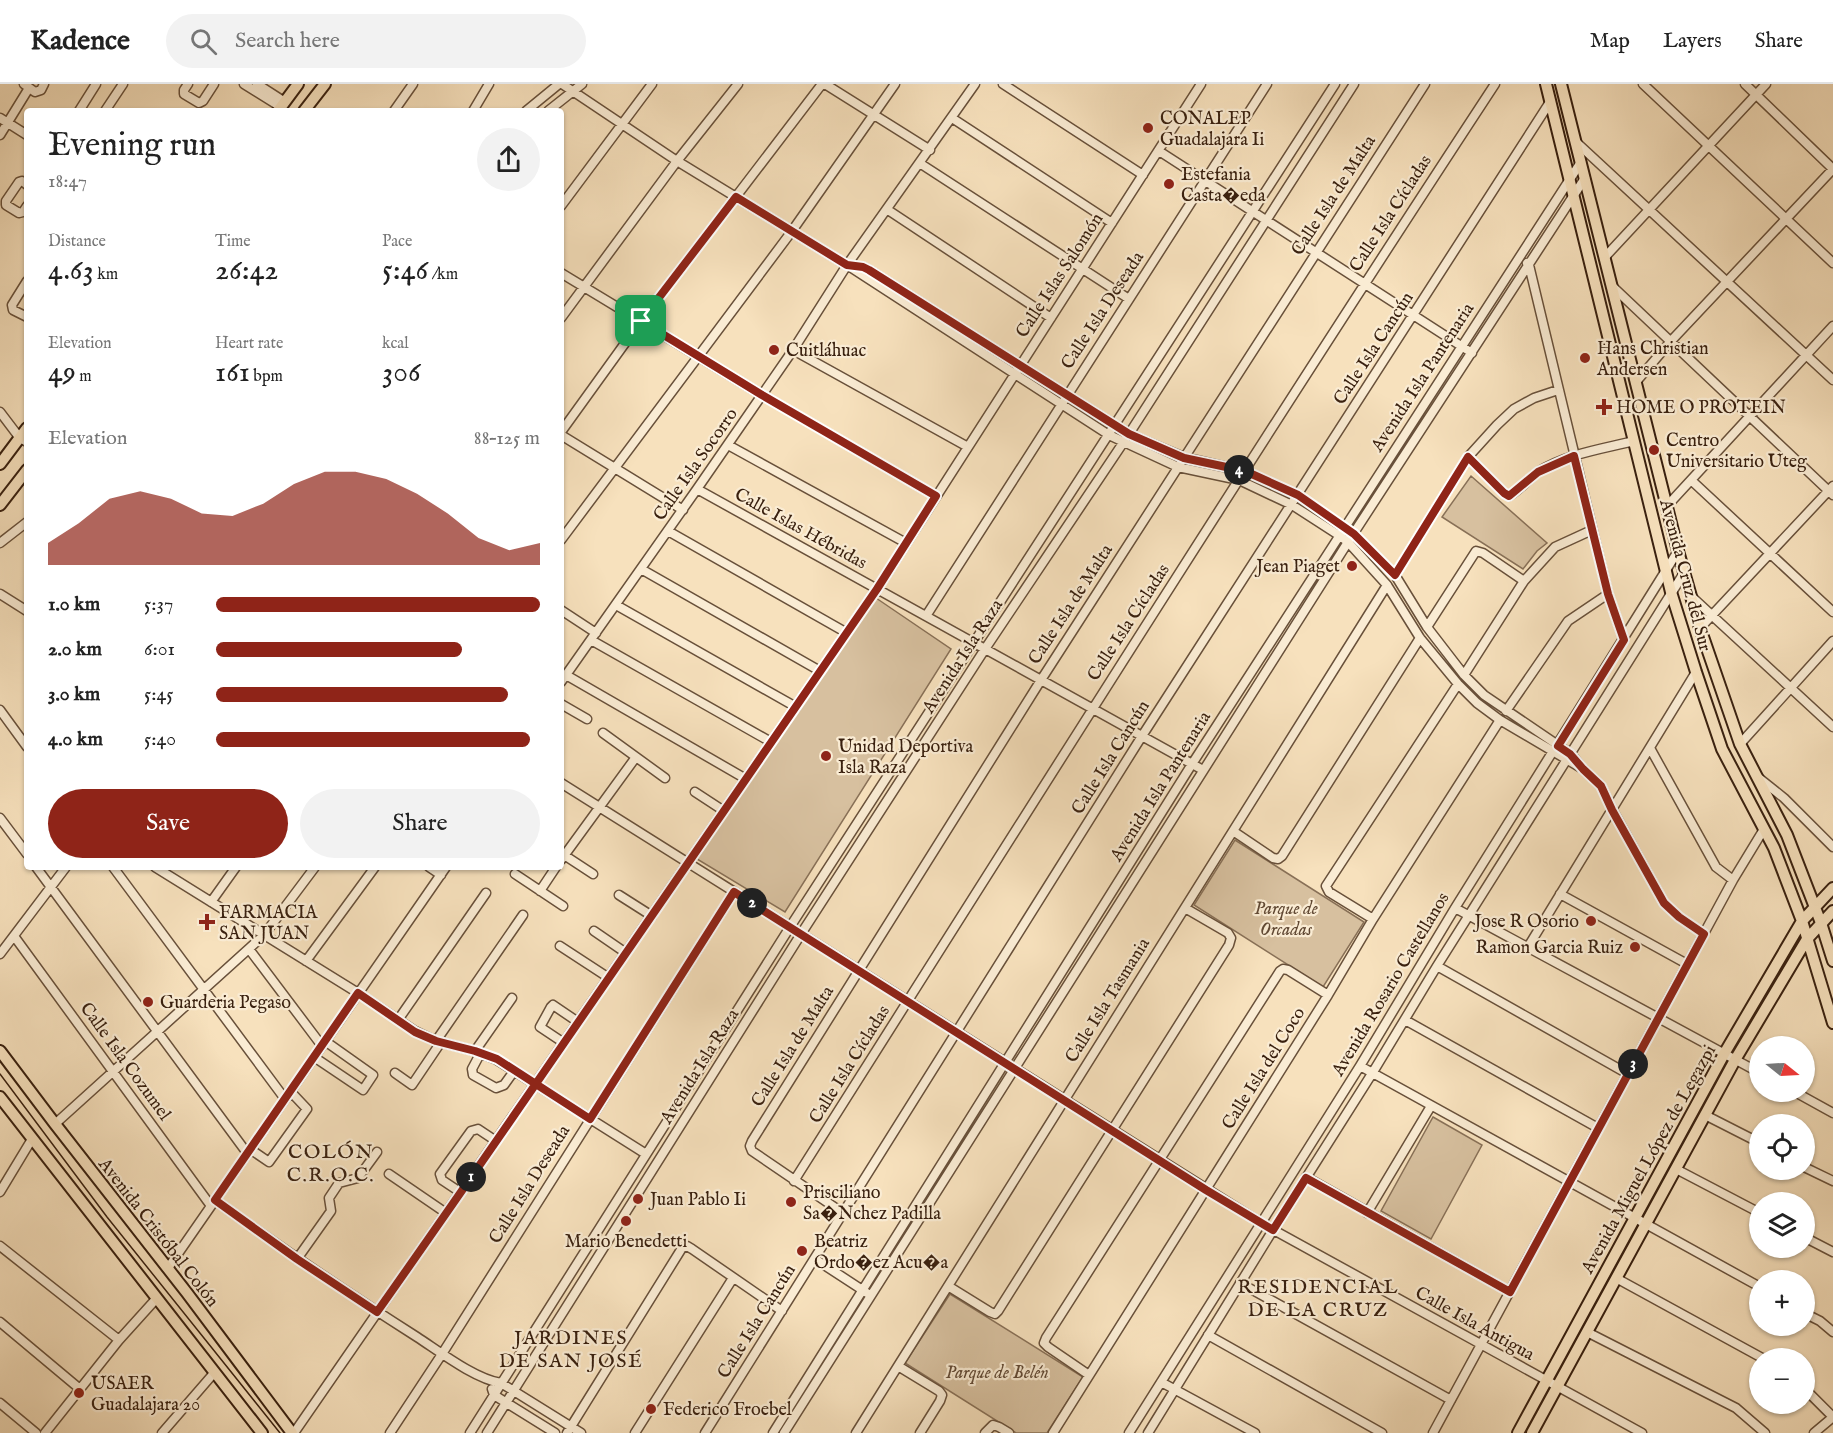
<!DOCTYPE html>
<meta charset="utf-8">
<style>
:root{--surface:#fff;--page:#f2f2f2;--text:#222;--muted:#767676;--line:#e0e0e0;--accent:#8f2418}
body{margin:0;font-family:"IM FELL English",serif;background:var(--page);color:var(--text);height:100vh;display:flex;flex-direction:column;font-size:22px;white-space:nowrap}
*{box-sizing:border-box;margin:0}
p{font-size:20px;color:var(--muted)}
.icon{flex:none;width:33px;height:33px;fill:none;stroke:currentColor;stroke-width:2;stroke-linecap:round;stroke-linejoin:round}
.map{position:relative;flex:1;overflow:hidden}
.panel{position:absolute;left:24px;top:24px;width:540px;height:762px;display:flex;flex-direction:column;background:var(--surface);border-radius:6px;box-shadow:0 2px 4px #0004}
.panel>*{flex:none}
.needle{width:39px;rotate:108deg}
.tools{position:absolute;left:1749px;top:952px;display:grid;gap:12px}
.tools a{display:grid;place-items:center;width:66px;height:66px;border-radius:50%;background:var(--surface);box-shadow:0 2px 4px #0004;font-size:30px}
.pin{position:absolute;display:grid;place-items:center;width:51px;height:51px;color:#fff;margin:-26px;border-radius:12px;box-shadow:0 3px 9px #0006}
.km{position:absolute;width:30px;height:30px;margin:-15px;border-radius:50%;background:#222;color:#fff;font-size:16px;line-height:30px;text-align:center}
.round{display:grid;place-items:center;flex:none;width:63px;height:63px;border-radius:32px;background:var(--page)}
.headline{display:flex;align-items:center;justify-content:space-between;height:102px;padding:0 24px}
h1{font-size:33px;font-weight:600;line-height:45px}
.metrics{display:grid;grid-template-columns:repeat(3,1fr);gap:9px;height:102px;padding:6px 24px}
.metrics div{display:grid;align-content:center}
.metrics b{font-size:30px;font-weight:600}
.metrics small{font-size:16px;font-weight:400}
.metrics p{font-size:16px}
.chart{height:168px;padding:12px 24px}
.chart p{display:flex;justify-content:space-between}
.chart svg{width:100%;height:108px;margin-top:6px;fill:var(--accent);opacity:.7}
.button{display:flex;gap:12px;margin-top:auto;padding:12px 24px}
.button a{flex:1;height:69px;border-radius:36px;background:var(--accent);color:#fff;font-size:24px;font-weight:600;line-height:69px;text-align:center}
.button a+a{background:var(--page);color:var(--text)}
ul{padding:0 24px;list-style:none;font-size:20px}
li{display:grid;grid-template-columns:96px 72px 1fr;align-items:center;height:45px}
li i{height:15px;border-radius:8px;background:var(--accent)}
header{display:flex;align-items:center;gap:36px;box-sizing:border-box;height:84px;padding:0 30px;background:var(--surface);border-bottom:2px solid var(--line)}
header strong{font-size:28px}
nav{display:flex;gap:33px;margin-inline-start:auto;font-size:21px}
.search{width:420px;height:54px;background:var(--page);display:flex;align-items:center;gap:15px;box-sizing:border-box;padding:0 21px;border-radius:33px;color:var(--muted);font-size:22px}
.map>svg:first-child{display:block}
.green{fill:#d7c09f;stroke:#887057;stroke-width:1.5}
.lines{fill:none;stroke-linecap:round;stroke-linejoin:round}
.minor-casing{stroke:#68503a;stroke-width:11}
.major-casing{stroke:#39200f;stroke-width:14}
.minor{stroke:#faecd4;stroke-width:8}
.major{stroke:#f7e1bd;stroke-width:10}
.tram{stroke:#39200f;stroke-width:1.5}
.route-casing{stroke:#fff;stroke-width:12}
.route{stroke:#8f2418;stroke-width:8}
.poi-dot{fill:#8f2418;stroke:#faecd4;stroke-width:2}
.labels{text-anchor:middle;stroke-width:4.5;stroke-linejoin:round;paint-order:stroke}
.poi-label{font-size:18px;fill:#39200f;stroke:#faecd4;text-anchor:start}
.street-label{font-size:18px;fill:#39200f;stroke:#faecd4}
.park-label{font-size:18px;font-style:italic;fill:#604833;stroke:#faecd4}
.neighbourhood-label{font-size:20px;letter-spacing:1.5px;fill:#39200f;stroke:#faecd4}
</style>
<header>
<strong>Kadence</strong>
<div class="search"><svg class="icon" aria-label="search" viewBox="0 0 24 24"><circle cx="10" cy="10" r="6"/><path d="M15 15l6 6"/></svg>Search here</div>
<nav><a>Map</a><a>Layers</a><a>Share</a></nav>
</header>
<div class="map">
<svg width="1833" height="1349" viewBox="0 0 1833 1349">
<rect width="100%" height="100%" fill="#f7e1bd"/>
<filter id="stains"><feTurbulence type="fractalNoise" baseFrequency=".00333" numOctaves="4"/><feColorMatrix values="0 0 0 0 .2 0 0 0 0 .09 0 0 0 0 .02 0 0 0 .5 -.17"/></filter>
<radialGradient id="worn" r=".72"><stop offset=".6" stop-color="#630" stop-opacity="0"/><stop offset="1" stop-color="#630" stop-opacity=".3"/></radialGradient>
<path class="green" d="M 1471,392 L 1547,459 L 1537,467 L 1523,485 L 1442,433 Z
M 876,514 L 951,565 L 785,828 L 697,775 Z
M 1235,756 L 1364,838 L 1323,903 L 1194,821 Z
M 1433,1033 L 1482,1061 L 1431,1155 L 1381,1127 Z
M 950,1210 L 1083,1293 L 1047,1349 L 1016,1349 L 905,1279 Z"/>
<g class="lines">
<defs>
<path id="minor" d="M 24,0 L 35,8 L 41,6 L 44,0
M 188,0 L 184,6 L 184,10 L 199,19 L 203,17 L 214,0
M 244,0 L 281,23
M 257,0 L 285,18
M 562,0 L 677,77 L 847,181 L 1109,351 L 1178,383 L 1239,396 L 1292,421 L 1340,452 L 1348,458 L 1387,501 L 1420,554 L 1458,600 L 1477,619 L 1500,636 L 1583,685
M 825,0 L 930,66
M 1003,0 L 1143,91
M 1643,0 L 1833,179
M 1745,0 L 1833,85
M 79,27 L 96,0
M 105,27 L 123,0
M 394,27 L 413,0
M 473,27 L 489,0
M 526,27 L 559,0
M 548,27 L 582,0
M 0,34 L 27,51
M 952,34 L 1112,139
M 0,51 L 29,4
M 1576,58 L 1833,296
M 1159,67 L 1472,269
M 921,80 L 1129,215
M 27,101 L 22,97 L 19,98 L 6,117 L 6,121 L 19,129 L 23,128 L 27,122
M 561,122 L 652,0
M 888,126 L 1051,234
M 1605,173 L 1766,0
M 1527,179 L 1529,181 L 1608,510 L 1624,556
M 851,182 L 863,183 L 869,186 L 1129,350 L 1184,373 L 1245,387 L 1297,411 L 1354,450 L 1395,491 L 1427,543 L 1464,591 L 1484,611 L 1571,670 L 1583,685 L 1601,702 L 1612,725 L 1664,819 L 1679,833 L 1704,850
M 561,189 L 762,311 L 936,412
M 27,197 L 12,221 L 13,226 L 27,233
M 1613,203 L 1833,411
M 561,234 L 677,77 L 738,0
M 793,266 L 968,363
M 1636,298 L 1671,257 L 1833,85
M 0,328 L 19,353 L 27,358
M 561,348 L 641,237 L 822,0
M 561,351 L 683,426
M 728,361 L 906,459
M 1468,373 L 1504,409 L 1509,412 C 1520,406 1528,395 1538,388 C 1566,370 1602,365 1634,357
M 1691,396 L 1833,528
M 697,405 L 1203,686
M 1667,422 L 1833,242
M 668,447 L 847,549
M 561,456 L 792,147 L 895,0
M 0,459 L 27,438
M 641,485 L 820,587
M 1395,491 L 1468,373 L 1497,341 L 1514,325 L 1534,314 L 1558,306
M 0,510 L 27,527
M 1692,513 L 1833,643
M 616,521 L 796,623
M 561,526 L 596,549
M 926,532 L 1267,0
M 1427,543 L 1476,467 L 1483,469 L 1524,497
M 1700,544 L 1833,402
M 591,556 L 771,658
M 566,591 L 746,695
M 1464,591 L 1524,497 L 1555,463 L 1592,446
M 561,598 L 697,405 L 793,266 L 847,181 L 975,0
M 561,620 L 587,635
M 0,626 L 27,663
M 1506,627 L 1568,537 L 1608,510
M 603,649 L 665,694
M 1740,660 L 1833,557
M 1650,664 L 1716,783 L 1733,796
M 1759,694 L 1784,714 L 1833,763
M 561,699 L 1261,1139 L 1642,1349
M 695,708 L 724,727
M 0,734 L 27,770
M 1233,747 L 1273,774 L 1278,775 L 1282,772 L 1420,554
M 561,769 L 593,790
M 561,776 L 636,673
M 36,783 L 247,1069
M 113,783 L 285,1015
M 155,783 L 358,909 L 415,947 L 436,957 L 475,967 L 497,976 L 646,1070
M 429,783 L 441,791
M 515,790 L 563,822
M 540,807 L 556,783
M 1560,810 L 1687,880
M 619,811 L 652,832
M 211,818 L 236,783
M 1455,824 L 1760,989
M 1373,835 L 1329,808 L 1326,802 L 1458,600
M 594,847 L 626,869
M 14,852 L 211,1122
M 560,862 L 609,894
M 1528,863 L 1696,588
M 249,865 L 322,962
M 0,870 L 66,783
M 306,877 L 375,783
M 1437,882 L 1628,990
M 398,936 L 486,809
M 1405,936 L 1598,1044
M 436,957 L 523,831
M 564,959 L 540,943 L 551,923 L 553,921 L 578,938
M 475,967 L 512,914
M 480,970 L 472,985 L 473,991 L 496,1004 L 504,1001 L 514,987
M 314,973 L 363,1006 L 373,991 L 325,957
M 1360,982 L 1760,1203
M 395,989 L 412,1001 L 441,958
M 1795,1008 L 1833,1029
M 1705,1031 L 1760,1059
M 55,1040 L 264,851 L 315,783
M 250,1065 L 269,1078 L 307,1025 L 290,1007
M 1804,1083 L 1833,1097
M 1676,1085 L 1760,1129
M 389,1090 L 446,1129
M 1306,1093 L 1510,1208
M 794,1097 C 1026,730 1257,363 1495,0
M 0,1108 L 32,1055
M 460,1108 L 442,1096 L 440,1090 L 471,1047 L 478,1045 L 496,1057
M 215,1116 C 281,1164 348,1209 417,1253 C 440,1268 475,1295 501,1299 L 581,1349
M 843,1129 L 752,1067 L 750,1062 L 752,1057 L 1041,596 L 1425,0
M 1367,1129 L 1431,1022
M 1804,1153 L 1833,1168
M 0,1162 L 119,1256
M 297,1175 L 331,1127 L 329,1114 L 339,1099 L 358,1094 L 377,1068
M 815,1175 L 867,1209
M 168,1184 L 446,783
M 1616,1194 L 1764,1275
M 1240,1199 L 1451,1316
M 948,1202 L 990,1228 L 995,1230 L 998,1227 L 1229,861 L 1231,854 L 1228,849 L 1185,824
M 1804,1229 L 1820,1237 L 1833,1248
M 0,1238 L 80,1305
M 1587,1248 L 1736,1324 L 1765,1349
M 1208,1251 L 1382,1349
M 898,1282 L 939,1307 L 942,1311 L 940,1317 L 920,1349
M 1089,1291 L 1048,1263 L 1044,1259 L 1046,1254 L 1280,887 L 1283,885 L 1288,886 L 1328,911
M 1161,1298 L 1255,1349
M 1804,1304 L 1833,1333
M 492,1305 L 494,1311 L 555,1349
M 0,1319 L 36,1349
M 45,1349 L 119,1256 L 156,1215
M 162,1349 L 214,1289
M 294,1349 L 877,505 L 1201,0
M 390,1349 L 442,1270 L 734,808
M 470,1349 L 790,843 L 1335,0
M 487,1349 L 801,850 L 985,565 L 1129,350 L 1354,0
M 567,1349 L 682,1164 L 687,1162 L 692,1165 L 782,1227
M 635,1349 L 733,1194
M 705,1349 L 1142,652 L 1550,18
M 773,1349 L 1192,680 L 1581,78
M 784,1349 L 1348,458 L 1585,94
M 856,1349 L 1387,501
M 985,1349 L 993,1341 L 999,1343 L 1009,1349
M 1053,1349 L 1328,911 L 1373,835 L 1500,636
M 1129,1349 L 1360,982 L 1455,824 L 1678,467
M 1148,1349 L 1273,1146 L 1373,988 L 1437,882 L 1684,489
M 1433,1349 L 1733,796 L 1764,745
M 1814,1349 L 1833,1333"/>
<path id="major" d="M 1546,0 L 1671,508 L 1696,588 L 1722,665 L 1774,764 L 1802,837 L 1833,939
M 1561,0 L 1678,467 L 1700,544 L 1740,660 L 1787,751 L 1821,839 L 1833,877
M 278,27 L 298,0
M 304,27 L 325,0
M 0,380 L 27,344
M 0,421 L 27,386
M 0,967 L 55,1040 L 187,1209 L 292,1349
M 0,1013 L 262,1349
M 1518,1349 L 1724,970 L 1802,837 L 1833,804
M 1532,1349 L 1735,976 L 1807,855 L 1833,827"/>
</defs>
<use href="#minor" class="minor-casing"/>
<use href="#major" class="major-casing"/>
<use href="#minor" class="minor"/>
<use href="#major" class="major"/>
<path class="tram" d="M 0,990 L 107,1133 L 280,1349"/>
</g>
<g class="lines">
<defs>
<path id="route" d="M 641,237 L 762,311 L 936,412 L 877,505 L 564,959 C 502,1049 440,1139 377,1228 L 297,1175 L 215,1116 L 358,909 L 415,948 L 436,957 L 475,967 L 497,975 L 590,1035 L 734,808 L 1206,1106 L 1273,1146 L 1306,1094 L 1510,1208 L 1704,850 L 1679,833 L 1664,819 L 1612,726 L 1601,702 L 1583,685 L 1570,670 L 1558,662 L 1624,556 L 1608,510 L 1574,372 L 1538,388 L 1509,412 L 1504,409 L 1468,373 L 1395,491 L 1354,450 L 1298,411 L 1245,387 L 1184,374 L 1129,350 L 869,186 L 863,183 L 847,181 L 736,113 L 641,237"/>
</defs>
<use href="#route" class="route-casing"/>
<use href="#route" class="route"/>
</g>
<g class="poi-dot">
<circle cx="1148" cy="44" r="6"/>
<circle cx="1169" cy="100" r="6"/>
<circle cx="774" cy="266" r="6"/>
<circle cx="1585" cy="274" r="6"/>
<path d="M1601 314h6v6h6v6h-6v6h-6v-6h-6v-6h6z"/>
<circle cx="1654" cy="366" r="6"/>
<circle cx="1352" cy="482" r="6"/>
<circle cx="826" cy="672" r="6"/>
<circle cx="1591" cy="837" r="6"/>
<path d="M204 829h6v6h6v6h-6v6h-6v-6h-6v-6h6z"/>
<circle cx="1635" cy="863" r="6"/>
<circle cx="148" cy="918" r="6"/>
<circle cx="638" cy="1115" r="6"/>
<circle cx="791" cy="1118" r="6"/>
<circle cx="626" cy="1137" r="6"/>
<circle cx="802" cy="1167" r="6"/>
<circle cx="79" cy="1309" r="6"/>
<circle cx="651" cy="1325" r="6"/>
</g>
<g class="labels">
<g class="poi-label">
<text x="1160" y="40">CONALEP<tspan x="1160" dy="21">Guadalajara Ii</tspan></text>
<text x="1181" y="96">Estefania<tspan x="1181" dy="21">Casta�eda</tspan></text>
<text x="1597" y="270">Hans Christian<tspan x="1597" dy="21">Andersen</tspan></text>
<text x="786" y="272">Cuitláhuac</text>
<text x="1616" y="329">HOME O PROTEIN</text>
<text x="1666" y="362">Centro<tspan x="1666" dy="21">Universitario Uteg</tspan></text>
<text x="1340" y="488" text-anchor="end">Jean Piaget</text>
<text x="838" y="668">Unidad Deportiva<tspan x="838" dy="21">Isla Raza</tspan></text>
<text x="219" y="834">FARMACIA<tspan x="219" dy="21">SAN JUAN</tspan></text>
<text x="1579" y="843" text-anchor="end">Jose R Osorio</text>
<text x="1623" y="869" text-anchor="end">Ramon Garcia Ruiz</text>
<text x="160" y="924">Guarderia Pegaso</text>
<text x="803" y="1114">Prisciliano<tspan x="803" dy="21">Sa�Nchez Padilla</tspan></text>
<text x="650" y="1121">Juan Pablo Ii</text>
<text x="626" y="1163" text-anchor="middle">Mario Benedetti</text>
<text x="814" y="1163">Beatriz<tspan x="814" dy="21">Ordo�ez Acu�a</tspan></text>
<text x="91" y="1305">USAER<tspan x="91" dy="21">Guadalajara 20</tspan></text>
<text x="663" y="1331">Federico Froebel</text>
</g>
<g class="street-label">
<text transform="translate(1333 111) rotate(-57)" y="6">Calle Isla de Malta</text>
<text transform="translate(1390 129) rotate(-57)" y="6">Calle Isla Cícladas</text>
<text transform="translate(1059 191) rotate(-57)" y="6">Calle Islas Salomón</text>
<text transform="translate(1102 226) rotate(-57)" y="6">Calle Isla Deseada</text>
<text transform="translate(1373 264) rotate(-57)" y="6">Calle Isla Cancún</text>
<text transform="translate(1422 293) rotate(-57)" y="6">Avenida Isla Pantenaria</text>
<text transform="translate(695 380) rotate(-55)" y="6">Calle Isla Socorro</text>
<text transform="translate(801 444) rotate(29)" y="6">Calle Islas Hébridas</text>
<text transform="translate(1686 491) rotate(75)" y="6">Avenida Cruz del Sur</text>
<text transform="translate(1070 520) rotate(-57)" y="6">Calle Isla de Malta</text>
<text transform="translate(1128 538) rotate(-57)" y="6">Calle Isla Cícladas</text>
<text transform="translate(962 572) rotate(-57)" y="6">Avenida Isla Raza</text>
<text transform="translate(1110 673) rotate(-58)" y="6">Calle Isla Cancún</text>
<text transform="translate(1160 702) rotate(-58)" y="6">Avenida Isla Pantenaria</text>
<text transform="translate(1390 900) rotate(-59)" y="6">Avenida Rosario Castellanos</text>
<text transform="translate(1107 916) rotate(-58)" y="6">Calle Isla Tasmania</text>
<text transform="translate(792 962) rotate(-58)" y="6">Calle Isla de Malta</text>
<text transform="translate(126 977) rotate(54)" y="6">Calle Isla Cozumel</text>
<text transform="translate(849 980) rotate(-58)" y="6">Calle Isla Cícladas</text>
<text transform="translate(699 982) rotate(-58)" y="6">Avenida Isla Raza</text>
<text transform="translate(1263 984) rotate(-58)" y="6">Calle Isla del Coco</text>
<text transform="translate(1648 1075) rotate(-61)" y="6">Avenida Miguel López de Legazpi</text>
<text transform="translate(529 1100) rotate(-58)" y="6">Calle Isla Deseada</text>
<text transform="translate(159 1148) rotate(52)" y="6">Avenida Cristóbal Colón</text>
<text transform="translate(756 1237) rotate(-58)" y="6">Calle Isla Cancún</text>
<text transform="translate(1475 1239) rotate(29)" y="6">Calle Isla Antigua</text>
</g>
<g class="park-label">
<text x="1286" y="830">Parque de<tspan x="1286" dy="21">Orcadas</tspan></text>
<text x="997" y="1294">Parque de Belén</text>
</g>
<g class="neighbourhood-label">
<text x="331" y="1074">COLÓN<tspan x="331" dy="23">C.R.O.C.</tspan></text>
<text x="1318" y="1209">RESIDENCIAL<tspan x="1318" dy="23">DE LA CRUZ</tspan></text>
<text x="571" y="1260">JARDINES<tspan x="571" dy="23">DE SAN JOSÉ</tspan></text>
</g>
</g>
<rect width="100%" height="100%" filter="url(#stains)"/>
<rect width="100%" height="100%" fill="url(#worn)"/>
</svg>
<div class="tools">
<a><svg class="needle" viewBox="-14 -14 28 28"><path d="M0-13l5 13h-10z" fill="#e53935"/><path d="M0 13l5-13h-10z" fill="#767676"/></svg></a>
<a><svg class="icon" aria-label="locate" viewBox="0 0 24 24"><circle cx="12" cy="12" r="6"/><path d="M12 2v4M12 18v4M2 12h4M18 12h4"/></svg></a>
<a><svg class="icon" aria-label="layers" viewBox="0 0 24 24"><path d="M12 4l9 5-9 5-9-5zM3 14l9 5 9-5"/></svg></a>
<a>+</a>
<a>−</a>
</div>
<div class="pin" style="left:641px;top:237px;background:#1e9e55"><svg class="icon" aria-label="arrive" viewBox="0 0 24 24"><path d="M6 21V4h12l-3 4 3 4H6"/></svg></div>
<b class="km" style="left:471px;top:1093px">1</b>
<b class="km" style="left:752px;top:819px">2</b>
<b class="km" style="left:1633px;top:980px">3</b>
<b class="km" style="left:1239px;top:386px">4</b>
<section class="panel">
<div class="headline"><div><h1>Evening run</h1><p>18:47</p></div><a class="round"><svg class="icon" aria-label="share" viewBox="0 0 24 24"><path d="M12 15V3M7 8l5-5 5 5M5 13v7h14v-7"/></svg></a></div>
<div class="metrics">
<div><p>Distance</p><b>4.63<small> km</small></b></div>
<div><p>Time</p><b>26:42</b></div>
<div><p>Pace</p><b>5:46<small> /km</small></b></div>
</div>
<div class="metrics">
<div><p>Elevation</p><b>49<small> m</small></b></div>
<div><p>Heart rate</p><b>161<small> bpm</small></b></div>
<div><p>kcal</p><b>306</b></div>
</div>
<div class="chart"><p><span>Elevation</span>88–125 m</p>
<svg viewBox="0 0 160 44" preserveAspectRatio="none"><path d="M0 44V35L10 27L20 17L30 14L40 17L50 23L60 24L70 19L80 11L90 6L100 6L110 9L120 15L130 23L140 33L150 38L160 35V44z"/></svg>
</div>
<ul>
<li><b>1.0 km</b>5:37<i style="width:100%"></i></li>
<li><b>2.0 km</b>6:01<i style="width:76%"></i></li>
<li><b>3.0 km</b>5:45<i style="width:90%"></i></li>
<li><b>4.0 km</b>5:40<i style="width:97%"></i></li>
</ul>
<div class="button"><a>Save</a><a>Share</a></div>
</section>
</div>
